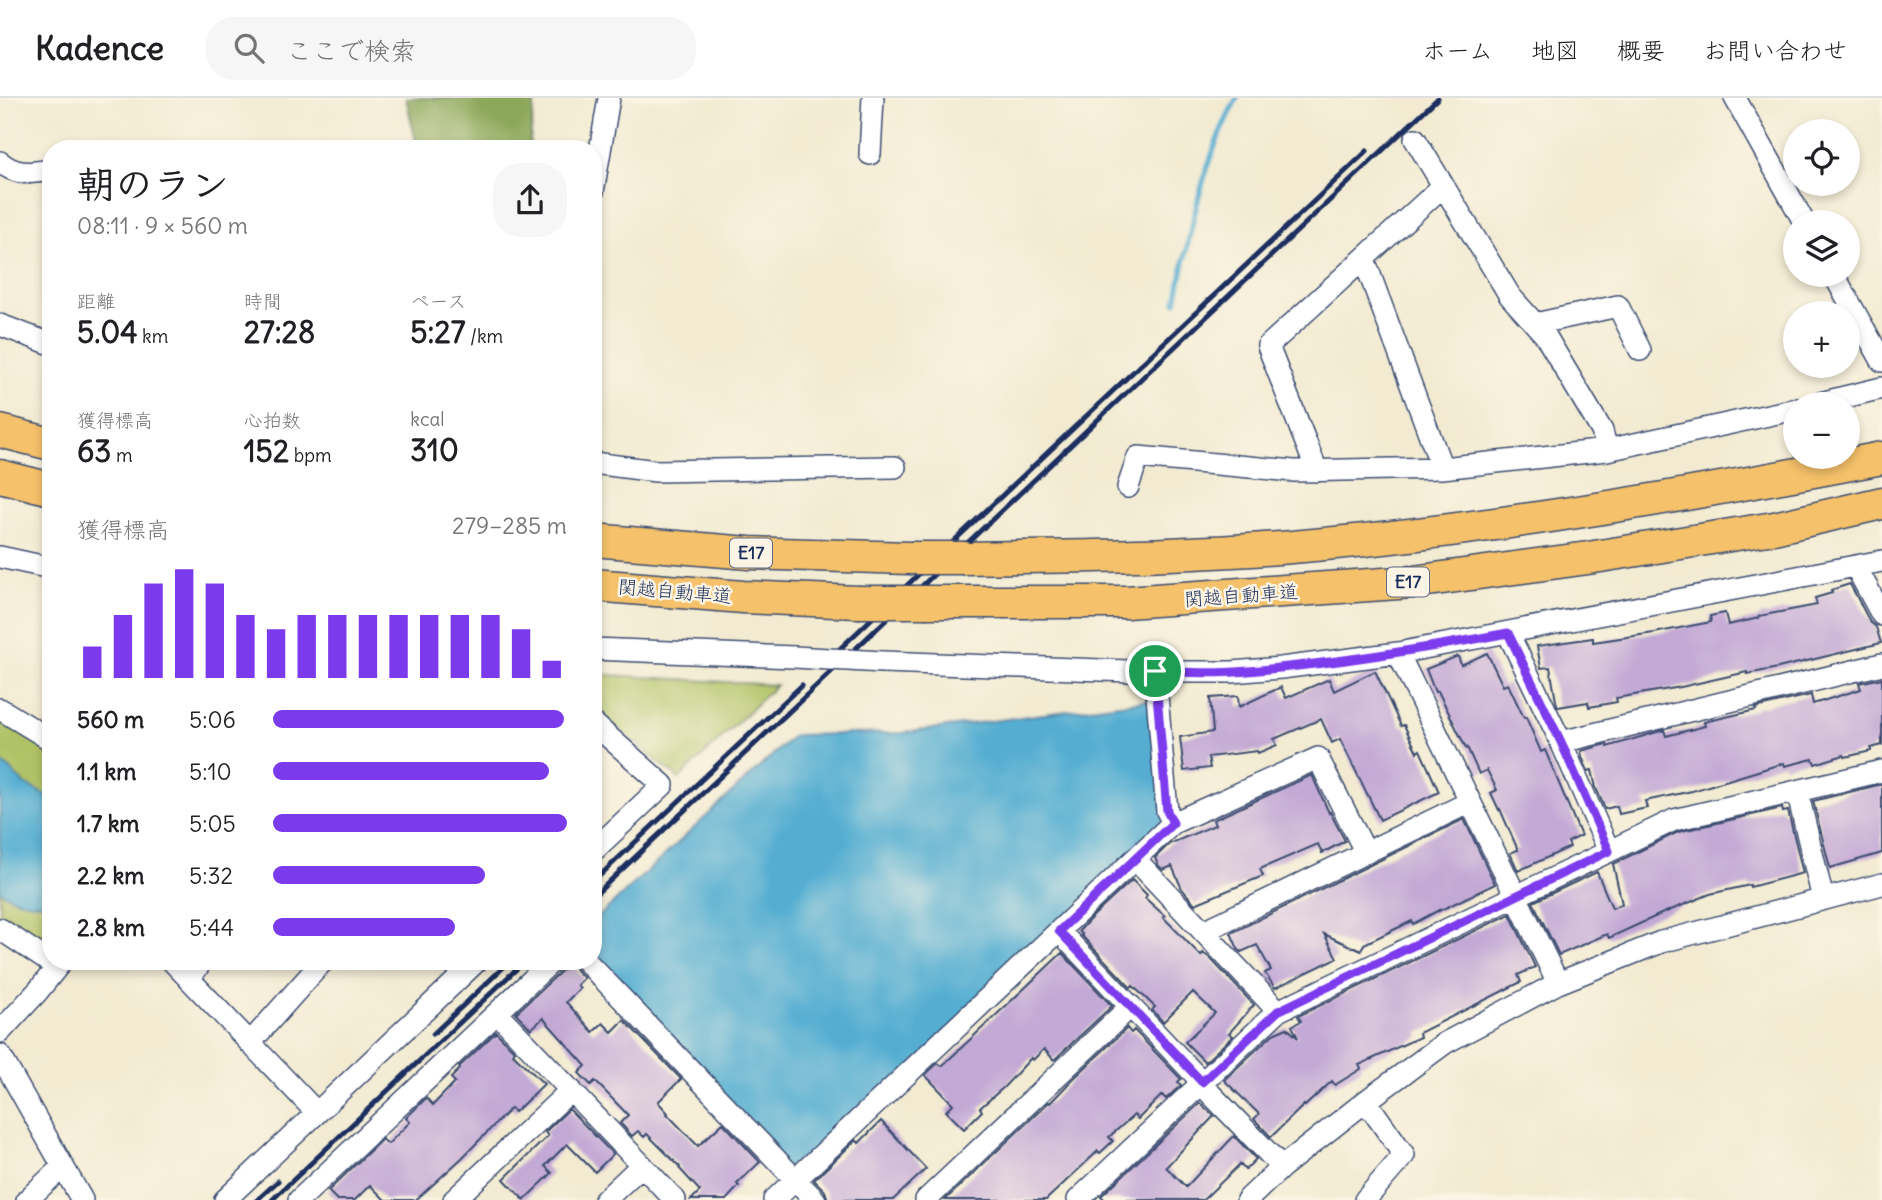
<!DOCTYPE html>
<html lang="ja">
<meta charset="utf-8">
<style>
:root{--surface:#fff;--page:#f6f6f6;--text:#202124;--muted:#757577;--line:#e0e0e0;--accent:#7c3aed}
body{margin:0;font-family:Delius,"Klee One",sans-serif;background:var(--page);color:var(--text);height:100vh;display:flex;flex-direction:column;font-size:26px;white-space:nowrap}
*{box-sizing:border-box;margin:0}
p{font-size:23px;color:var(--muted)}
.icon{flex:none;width:38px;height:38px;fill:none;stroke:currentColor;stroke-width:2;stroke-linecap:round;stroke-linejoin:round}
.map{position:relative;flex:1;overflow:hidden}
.details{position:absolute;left:42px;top:42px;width:560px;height:830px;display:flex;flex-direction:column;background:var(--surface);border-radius:28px;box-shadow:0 4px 10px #0003}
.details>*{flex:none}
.fabs{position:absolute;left:1783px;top:21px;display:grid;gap:14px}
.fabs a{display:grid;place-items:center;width:77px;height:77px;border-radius:50%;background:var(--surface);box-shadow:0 4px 10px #0003;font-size:35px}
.pin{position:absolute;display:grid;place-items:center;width:60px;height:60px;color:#fff;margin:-30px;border:4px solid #fff;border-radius:50%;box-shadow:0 2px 7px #0007}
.round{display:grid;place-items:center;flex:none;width:74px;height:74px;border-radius:28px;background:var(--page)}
.head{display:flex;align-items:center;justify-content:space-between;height:119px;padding:0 35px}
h1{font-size:38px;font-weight:700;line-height:52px}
.stats{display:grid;grid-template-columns:repeat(3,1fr);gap:10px;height:119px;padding:7px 35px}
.stats div{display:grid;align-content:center}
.stats b{font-size:30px;font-weight:700}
.stats small{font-size:19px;font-weight:400}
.stats p{font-size:19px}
.chart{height:196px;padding:14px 35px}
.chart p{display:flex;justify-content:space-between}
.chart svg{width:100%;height:126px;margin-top:7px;stroke:var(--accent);stroke-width:6}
ul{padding:0 35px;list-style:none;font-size:23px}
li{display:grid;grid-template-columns:112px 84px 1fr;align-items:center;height:52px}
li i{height:18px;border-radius:9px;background:var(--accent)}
header{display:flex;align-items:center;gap:42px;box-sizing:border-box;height:98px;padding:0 35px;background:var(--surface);border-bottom:2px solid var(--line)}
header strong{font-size:33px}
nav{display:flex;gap:38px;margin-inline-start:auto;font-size:24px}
.search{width:490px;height:63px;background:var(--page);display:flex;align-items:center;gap:18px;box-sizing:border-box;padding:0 24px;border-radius:28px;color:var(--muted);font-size:26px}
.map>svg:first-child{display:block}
.green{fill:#b0c265;stroke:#667862;stroke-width:2}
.forest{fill:#8ca85a;stroke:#546c5c;stroke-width:2}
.water{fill:#55aed2;stroke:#386e98;stroke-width:2}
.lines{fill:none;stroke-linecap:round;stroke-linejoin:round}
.stream{stroke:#55aed2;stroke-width:5}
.building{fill:#c3a9d5}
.minor-casing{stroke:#3b4b6f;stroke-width:24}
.highway-casing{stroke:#3b4b6f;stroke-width:35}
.minor{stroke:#fff;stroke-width:21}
.highway{stroke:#f5c16b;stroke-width:32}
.rail{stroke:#1b2f5e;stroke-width:5}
.minor-bridge-casing{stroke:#3b4b6f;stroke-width:24;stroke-linecap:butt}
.highway-bridge-casing{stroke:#3b4b6f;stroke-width:35;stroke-linecap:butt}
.minor-bridge{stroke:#fff;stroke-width:21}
.highway-bridge{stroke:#f5c16b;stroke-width:32}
.route-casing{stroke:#fff;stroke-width:14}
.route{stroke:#7c3aed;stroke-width:9}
.labels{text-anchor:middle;stroke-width:5;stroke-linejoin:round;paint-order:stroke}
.shield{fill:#fcf5e5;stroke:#5e6a86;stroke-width:2}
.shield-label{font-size:18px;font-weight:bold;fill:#1b2f5e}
.street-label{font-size:19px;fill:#1b2f5e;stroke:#fcf5e5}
</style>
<header>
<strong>Kadence</strong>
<div class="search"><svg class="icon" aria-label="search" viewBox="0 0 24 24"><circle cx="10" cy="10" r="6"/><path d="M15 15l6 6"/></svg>ここで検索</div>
<nav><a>ホーム</a><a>地図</a><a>概要</a><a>お問い合わせ</a></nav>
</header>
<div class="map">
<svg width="1882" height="1102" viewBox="0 0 1882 1102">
<rect width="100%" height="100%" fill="#fcf5e5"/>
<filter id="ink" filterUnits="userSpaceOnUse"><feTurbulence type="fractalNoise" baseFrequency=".0143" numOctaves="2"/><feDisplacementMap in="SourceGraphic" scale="14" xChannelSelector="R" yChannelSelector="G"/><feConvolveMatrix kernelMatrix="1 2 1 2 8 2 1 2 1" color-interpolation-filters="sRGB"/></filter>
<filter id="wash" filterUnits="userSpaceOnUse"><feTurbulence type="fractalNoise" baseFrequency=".00686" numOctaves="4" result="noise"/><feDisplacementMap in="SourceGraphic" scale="28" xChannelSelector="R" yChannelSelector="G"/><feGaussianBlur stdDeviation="1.57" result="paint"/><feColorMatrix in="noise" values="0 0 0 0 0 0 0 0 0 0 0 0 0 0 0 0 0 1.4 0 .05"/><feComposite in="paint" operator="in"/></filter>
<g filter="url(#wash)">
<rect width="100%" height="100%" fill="#f2ebd2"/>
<path class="green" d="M 593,576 L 776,587 L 679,681 L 593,610 Z
M 0,611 L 51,642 L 51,863 L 0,831 Z"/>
<path class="forest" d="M 406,0 L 535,0 L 529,51 L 454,51 L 417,48 Z"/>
<path class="water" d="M 1157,601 L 1173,725 L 796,1082 L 593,863 L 593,824 L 794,637 L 902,635 Z
M 0,664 L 9,670 L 23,685 L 51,700 L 51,803 C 33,808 14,803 0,793 Z"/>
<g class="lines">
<path class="stream" d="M 1176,204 C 1190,135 1202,63 1237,0"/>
</g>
<g id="blocks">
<path class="building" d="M 1850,486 L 1870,524 L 1876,529 L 1881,545 L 1778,570 L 1747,576 L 1747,574 L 1681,589 L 1616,600 L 1617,604 L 1589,609 L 1588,604 L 1558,609 L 1556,603 L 1550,569 L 1541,570 L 1537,548 L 1593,540 L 1593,544 L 1654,535 L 1711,524 L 1710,518 L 1725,515 L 1728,527 L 1759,520 L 1759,518 L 1817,507 L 1815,500 L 1832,495 L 1831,492 Z
M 1487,555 L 1503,588 L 1508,586 L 1524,620 L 1526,619 L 1541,654 L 1545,652 L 1581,738 L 1568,744 L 1570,749 L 1518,773 L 1510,755 L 1518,752 L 1500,711 L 1499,712 L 1491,695 L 1497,692 L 1487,672 L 1479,676 L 1467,649 L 1466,650 L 1438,593 L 1435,594 L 1426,571 L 1458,558 L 1461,567 Z
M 1375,573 L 1401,628 L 1404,627 L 1417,654 L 1420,652 L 1439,694 L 1380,722 L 1340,641 L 1332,645 L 1321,621 L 1274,641 L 1277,647 L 1258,655 L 1257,653 L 1208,659 L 1210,670 L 1184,673 L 1180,639 L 1213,634 L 1210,600 L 1238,598 L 1239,609 L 1281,589 L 1286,600 L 1329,581 L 1334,593 Z
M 1882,580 L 1882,647 L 1871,650 L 1871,653 L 1845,659 L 1844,657 L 1815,666 L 1813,661 L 1785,668 L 1784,665 L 1692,693 L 1645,703 L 1647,710 L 1619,716 L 1617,708 L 1605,711 L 1596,690 L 1592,672 L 1588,673 L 1582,659 L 1581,653 L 1607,646 L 1607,649 L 1664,632 L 1666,638 L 1705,628 L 1704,624 L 1756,612 L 1755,610 L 1793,601 L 1811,597 L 1813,606 L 1861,591 L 1859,585 Z
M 1312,677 L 1329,715 L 1330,714 L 1345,743 L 1322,755 L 1318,746 L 1260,771 L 1263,778 L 1195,806 L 1182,791 L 1172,768 L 1163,772 L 1158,767 L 1155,760 L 1169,746 L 1215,727 L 1213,722 Z
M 1882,686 L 1882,755 L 1830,770 L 1813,703 Z
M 1782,710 L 1783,714 L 1788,713 L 1803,775 L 1750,789 L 1750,787 L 1710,796 L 1661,816 L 1609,840 L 1607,836 L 1559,857 L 1533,804 L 1597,774 L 1612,810 L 1622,806 L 1613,766 L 1678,734 Z
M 1464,721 L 1495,786 L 1439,813 L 1439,812 L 1413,826 L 1412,823 L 1364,846 L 1361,853 L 1324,836 L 1337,860 L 1275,890 L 1265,875 L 1271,872 L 1257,847 L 1241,854 L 1238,851 L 1231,835 Z
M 1132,782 L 1147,797 L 1145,800 L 1165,818 L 1163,819 L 1201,858 L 1203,855 L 1210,860 L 1254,907 L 1229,935 L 1233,938 L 1205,964 L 1185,944 L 1215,915 L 1193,894 L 1163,924 L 1152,912 L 1155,909 L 1133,888 L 1131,890 L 1081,837 L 1082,836 L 1079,833 L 1090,821 Z
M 1510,816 L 1535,869 L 1518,877 L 1521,884 L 1419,935 L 1420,939 L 1359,967 L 1361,971 L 1335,987 L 1332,983 L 1305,1008 L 1304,1007 L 1271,1039 L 1254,1021 L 1259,1016 L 1224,982 L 1273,936 L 1287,930 L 1298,940 L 1292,928 L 1301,923 L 1298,918 Z
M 1062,855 L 1112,908 L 1054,962 L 1044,951 L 1033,962 L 1031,960 L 1004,989 L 980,1010 L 982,1013 L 964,1031 L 946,1013 L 953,1006 L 925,977 L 938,965 L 942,968 Z
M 572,863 L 576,872 L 584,880 L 577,887 L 580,890 L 566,904 L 593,934 L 603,925 L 612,934 L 624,922 L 681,981 L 658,1004 L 668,1015 L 667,1016 L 698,1048 L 723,1025 L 760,1064 L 737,1086 L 739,1088 L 726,1102 L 691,1102 L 700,1093 L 679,1070 L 680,1069 L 647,1036 L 644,1039 L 638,1033 L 632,1038 L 620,1025 L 628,1017 L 595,983 L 591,987 L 579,975 L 586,968 L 543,920 L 531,931 L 516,915 Z
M 1127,930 L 1131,935 L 1134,932 L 1181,981 L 1178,984 L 1181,987 L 1166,1001 L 1162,997 L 1138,1021 L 1134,1017 L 1109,1039 L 1113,1043 L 1100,1055 L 1098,1053 L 1046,1102 L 945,1102 L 1049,1004 L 1050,1005 L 1073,981 Z
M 496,934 L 515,953 L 513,956 L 544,986 L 515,1014 L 511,1010 L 462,1060 L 416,1102 L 385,1102 L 370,1087 L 355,1102 L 337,1102 L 328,1093 L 382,1041 L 388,1046 L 410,1024 L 406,1020 L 426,1000 L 433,1007 L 455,984 L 451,980 L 460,971 L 459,969 Z
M 1200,1005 L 1214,1018 L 1166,1069 L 1186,1089 L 1234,1038 L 1256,1061 L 1245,1072 L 1240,1066 L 1203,1102 L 1105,1102 L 1101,1098 Z
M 569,1011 L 613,1056 L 595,1074 L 567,1046 L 545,1068 L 552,1075 L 524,1102 L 504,1081 L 548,1038 L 545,1034 Z
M 881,1023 L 926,1071 L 893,1102 L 828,1102 L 825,1093 L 814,1082 L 856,1042 L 859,1045 Z"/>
</g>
</g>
<g filter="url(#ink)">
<use href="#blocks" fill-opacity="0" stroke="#3b4b6f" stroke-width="2"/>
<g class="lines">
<defs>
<path id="minor" d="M 1735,0 L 1804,124
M 1415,41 L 1510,198 L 1545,237 L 1602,333 L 1607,352
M 870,56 L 873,0
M 0,64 C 17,78 30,75 51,72
M 593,94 L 609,0
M 1364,161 L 1442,370
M 1834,177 L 1882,263
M 1535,226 L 1618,208 L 1640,252
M 0,227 L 51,246
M 1816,306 L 1882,290
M 593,365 L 656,373 L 895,369
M 1317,373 L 1268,248 L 1443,88
M 1128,389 L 1138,359 L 1294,373 L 1442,370 L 1607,352 L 1796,311
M 0,459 L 51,470
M 1856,469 L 1882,517
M 1508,535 L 1561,644 L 1609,753
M 593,551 L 794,559
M 1398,555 L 1558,885
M 883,564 L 1155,574 L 1232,574 L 1281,570 L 1398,555 L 1882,463
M 1155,574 L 1167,713 L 1173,725
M 0,611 L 51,642
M 593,625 L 663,687 L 593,753
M 1561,644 L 1882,566
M 1797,693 L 1823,801
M 1135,761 L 1278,913
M 0,831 L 57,869
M 1059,833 L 1202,984
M 1204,833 L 1470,704
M 172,863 L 317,1015
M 586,863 L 815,1102
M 189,881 L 202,863
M 497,915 L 675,1102
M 0,934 L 38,893 L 62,863
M 250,945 L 323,863
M 0,957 L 82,1102
M 1201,986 L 1282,1069
M 27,1102 L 63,1068
M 225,1102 L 477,863
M 299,1102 L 552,863
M 454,1102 L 571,992
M 605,1102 L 642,1067
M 774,1102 L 1173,725 L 1318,660 L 1366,755
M 926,1102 L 1131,908
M 1078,1102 L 1278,913 L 1674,722 L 1882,673
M 1247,1102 L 1282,1069 L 1366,1003 L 1445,945 L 1558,885 L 1661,844 L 1882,786
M 1365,1102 L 1404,1057 L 1366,1003"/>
<path id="highway" d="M 0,333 L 51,346
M 0,378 L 51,391
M 593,442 L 749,455 L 910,460
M 965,460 C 1078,458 1191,458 1303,448 C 1497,431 1690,397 1882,360
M 593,487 L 743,499 L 858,504
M 928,504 L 1126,504 L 1413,484 L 1588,460 L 1774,430 L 1882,405"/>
</defs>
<use href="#minor" class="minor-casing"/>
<use href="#highway" class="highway-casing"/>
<use href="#minor" class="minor"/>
<use href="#highway" class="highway"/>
<path class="rail" d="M 830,560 L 1367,53
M 593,784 L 802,587
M 593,799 L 1438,0
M 433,936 L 510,863
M 257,1102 L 278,1083
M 272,1102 L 525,863"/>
<defs>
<path id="minor-bridge" d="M 794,559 L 883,564"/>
<path id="highway-bridge" d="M 910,460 L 965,460
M 858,504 L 928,504"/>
</defs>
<use href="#minor-bridge" class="minor-bridge-casing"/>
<use href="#highway-bridge" class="highway-bridge-casing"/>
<use href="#minor-bridge" class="minor-bridge"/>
<use href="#highway-bridge" class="highway-bridge"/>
</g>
</g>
<g class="lines" filter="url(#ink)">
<defs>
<path id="route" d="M 1508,535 L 1561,644 L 1609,753 L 1278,913 L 1202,984 L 1059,833 L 1173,725 L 1167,713 L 1155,573 C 1181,574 1209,576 1236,574 C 1327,567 1418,552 1508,535 Z"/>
</defs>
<use href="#route" class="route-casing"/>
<use href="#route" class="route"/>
</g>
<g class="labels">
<g class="shield">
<rect x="730" y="440.5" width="42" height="29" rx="5"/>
<rect x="1387" y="469.5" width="42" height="29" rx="5"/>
</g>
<g class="shield-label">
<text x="751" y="461">E17</text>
<text x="1408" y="490">E17</text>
</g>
<g class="street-label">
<text transform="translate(675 493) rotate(5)" y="7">関越自動車道</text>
<text transform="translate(1241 497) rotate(-4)" y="7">関越自動車道</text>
</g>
</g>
</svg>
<div class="fabs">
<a><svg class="icon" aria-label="locate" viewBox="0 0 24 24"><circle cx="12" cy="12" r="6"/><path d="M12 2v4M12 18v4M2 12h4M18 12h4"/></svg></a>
<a><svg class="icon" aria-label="layers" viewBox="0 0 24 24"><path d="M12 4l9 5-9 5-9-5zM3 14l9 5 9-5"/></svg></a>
<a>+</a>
<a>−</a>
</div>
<div class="pin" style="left:1155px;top:573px;background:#1e9e55"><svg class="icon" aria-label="arrive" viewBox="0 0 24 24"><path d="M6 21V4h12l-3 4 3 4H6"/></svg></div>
<section class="details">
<div class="head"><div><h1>朝のラン</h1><p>08:11 · 9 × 560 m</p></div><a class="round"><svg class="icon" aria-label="share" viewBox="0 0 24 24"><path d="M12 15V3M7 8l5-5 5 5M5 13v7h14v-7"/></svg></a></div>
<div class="stats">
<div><p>距離</p><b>5.04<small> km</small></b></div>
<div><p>時間</p><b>27:28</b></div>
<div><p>ペース</p><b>5:27<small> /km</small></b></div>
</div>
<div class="stats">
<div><p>獲得標高</p><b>63<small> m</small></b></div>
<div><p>心拍数</p><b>152<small> bpm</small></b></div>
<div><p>kcal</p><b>310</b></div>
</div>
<div class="chart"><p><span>獲得標高</span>279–285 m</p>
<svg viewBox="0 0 160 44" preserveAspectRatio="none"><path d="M5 44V33M15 44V22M25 44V11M35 44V6M45 44V11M55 44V22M65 44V27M75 44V22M85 44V22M95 44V22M105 44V22M115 44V22M125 44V22M135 44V22M145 44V27M155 44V38"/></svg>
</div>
<ul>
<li><b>560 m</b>5:06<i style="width:99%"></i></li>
<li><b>1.1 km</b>5:10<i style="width:94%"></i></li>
<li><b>1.7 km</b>5:05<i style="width:100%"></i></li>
<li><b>2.2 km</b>5:32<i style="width:72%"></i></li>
<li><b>2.8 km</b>5:44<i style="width:62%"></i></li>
</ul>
</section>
</div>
